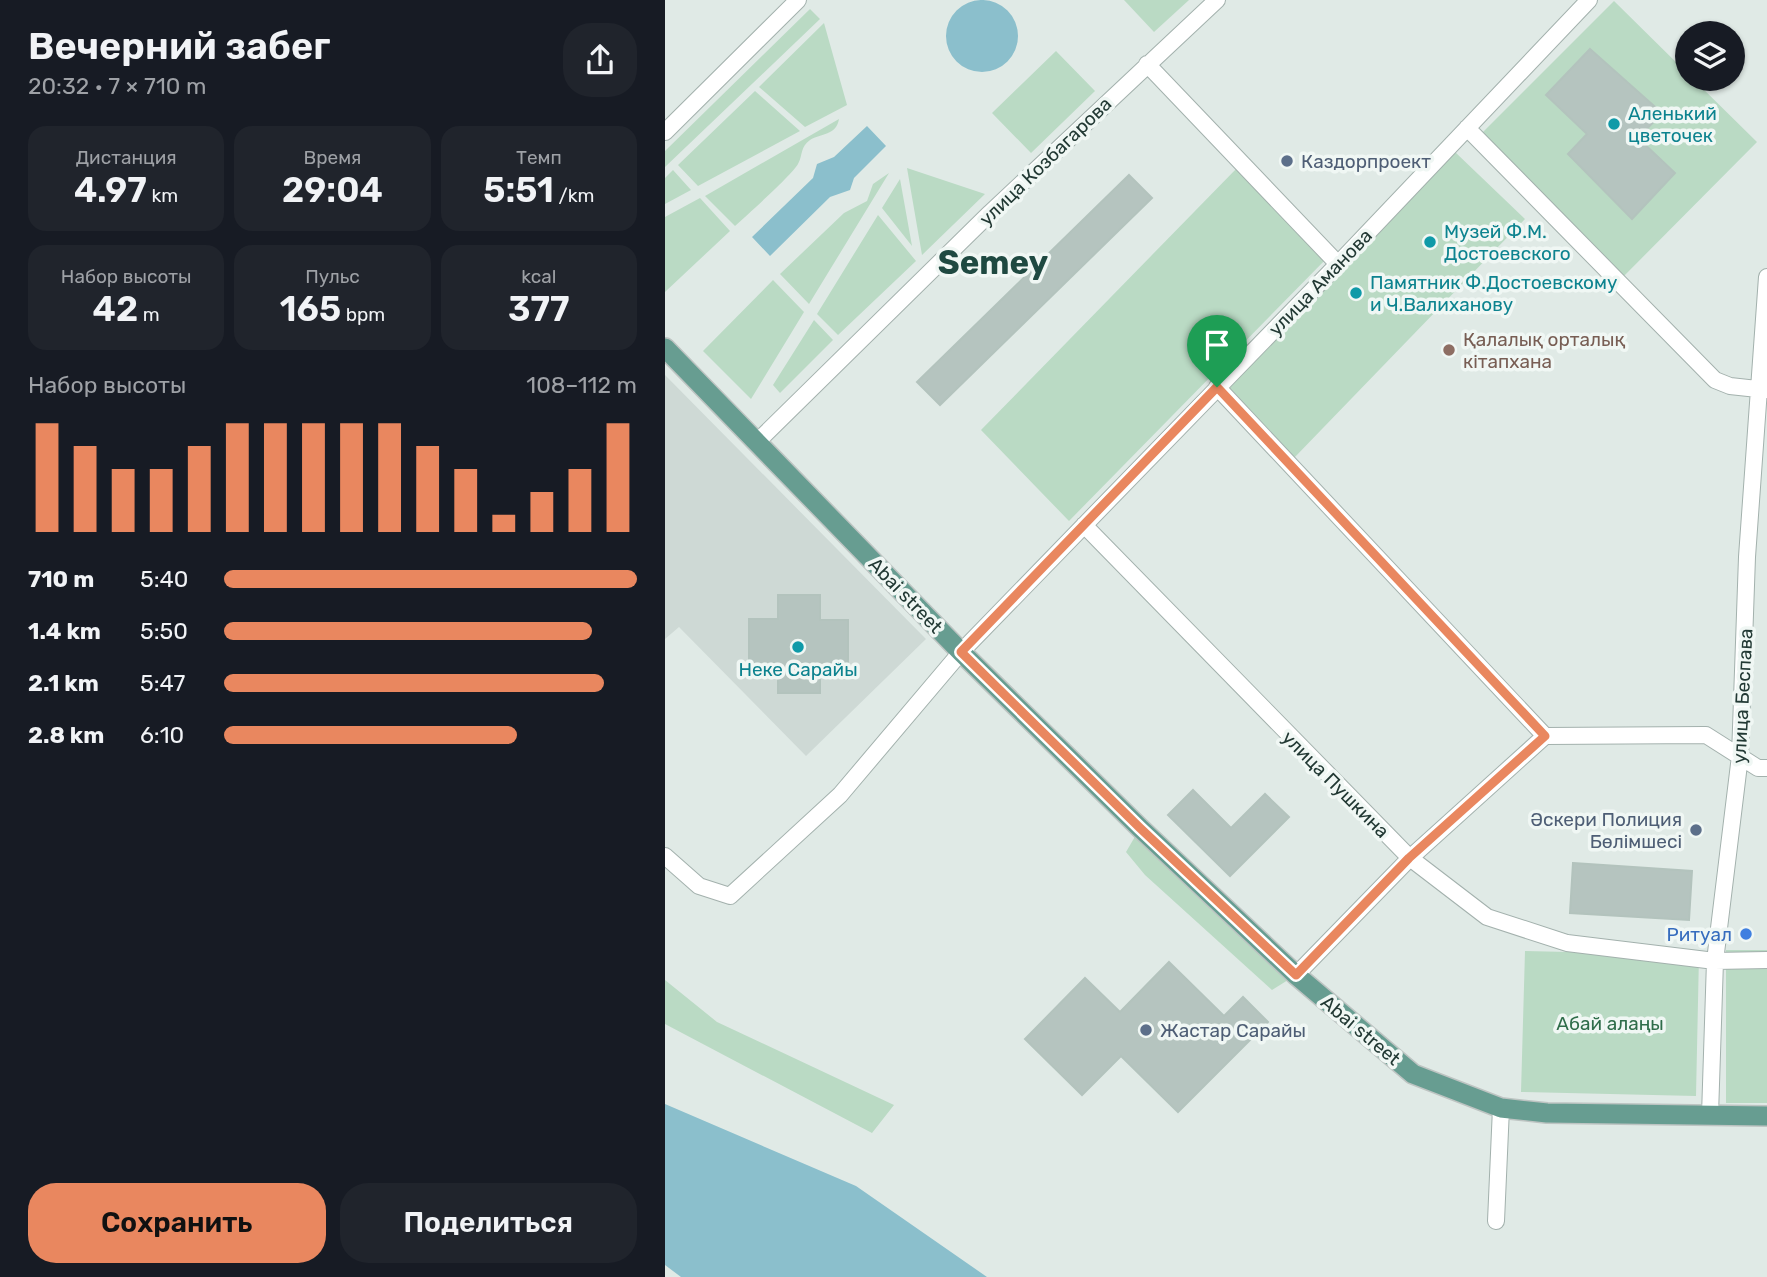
<!DOCTYPE html>
<html lang="ru">
<meta charset="utf-8">
<style>
:root{--surface:#171b24;--page:#20242c;--text:#f1f3f6;--muted:#9ea1a6;--accent:#e9875f}
body{margin:0;font-family:Rubik,sans-serif;background:var(--page);color:var(--text);height:100vh;display:flex;flex-direction:column;font-size:26px;white-space:nowrap}
*{box-sizing:border-box;margin:0}
p{font-size:23px;color:var(--muted)}
.icon{flex:none;width:38px;height:38px;fill:none;stroke:currentColor;stroke-width:2;stroke-linecap:round;stroke-linejoin:round}
.map{position:relative;flex:1;overflow:hidden}
.sheet{display:flex;flex-direction:column;background:var(--surface);width:665px}
.sheet>*{flex:none}
.tools{position:absolute;left:1010px;top:21px;display:grid;gap:14px}
.tools a{display:grid;place-items:center;width:70px;height:70px;border-radius:50%;background:var(--surface);box-shadow:0 2px 5px #0004;font-size:35px}
.pin{position:absolute;display:grid;place-items:center;width:60px;height:60px;color:#fff;margin:-72px -30px;border-radius:50% 50% 50% 0;rotate:-45deg;box-shadow:0 0 7px #0007}
.pin .icon{rotate:45deg}
.round{display:grid;place-items:center;flex:none;width:74px;height:74px;border-radius:28px;background:var(--page)}
.summary{display:flex;align-items:center;justify-content:space-between;height:119px;padding:0 28px}
h1{font-size:38px;font-weight:600;line-height:52px}
.metrics{display:grid;grid-template-columns:repeat(3,1fr);gap:10px;height:119px;padding:7px 28px}
.metrics div{display:grid;align-content:center;border-radius:18px;background:var(--page);text-align:center}
.metrics b{font-size:35px;font-weight:600}
.metrics small{font-size:19px;font-weight:400}
.metrics p{font-size:19px}
.chart{height:196px;padding:14px 28px}
.chart p{display:flex;justify-content:space-between}
.chart svg{width:100%;height:126px;margin-top:7px;stroke:var(--accent);stroke-width:6}
.action{display:flex;gap:14px;margin-top:auto;padding:14px 28px}
.action a{flex:1;height:80px;border-radius:28px;background:var(--accent);color:#111;font-size:28px;font-weight:600;line-height:80px;text-align:center}
.action a+a{background:var(--page);color:var(--text)}
ul{padding:0 28px;list-style:none;font-size:23px}
li{display:grid;grid-template-columns:112px 84px 1fr;align-items:center;height:52px}
li i{height:18px;border-radius:9px;background:var(--accent)}
main{display:flex;flex:1;min-height:0}
.map>svg:first-child{display:block}
.built{fill:#ced9d5}
.green{fill:#badac4}
.water{fill:#8bbfcc}
.building{fill:#b5c4bf;stroke:#b3c3bd;stroke-width:2}
.lines{fill:none;stroke-linecap:round;stroke-linejoin:round}
.minor-casing{stroke:#a3b1ad;stroke-width:18}
.major-casing{stroke:#bdc4c2;stroke-width:22}
.minor{stroke:#fff;stroke-width:16}
.major{stroke:#679d91;stroke-width:19}
.route-casing{stroke:#fff;stroke-width:14}
.route{stroke:#e9875f;stroke-width:9}
.culture-dot{fill:#0f9aa8;stroke:#f0f7f4;stroke-width:2.5}
.service-dot{fill:#5c6f8a;stroke:#f0f7f4;stroke-width:2.5}
.education-dot{fill:#8d6e63;stroke:#f0f7f4;stroke-width:2.5}
.shop-dot{fill:#3f7fe0;stroke:#f0f7f4;stroke-width:2.5}
.labels{text-anchor:middle;stroke-width:7;stroke-linejoin:round;paint-order:stroke}
.culture-label{font-size:19px;fill:#0d838f;stroke:#f0f7f4;text-anchor:start}
.street-label{font-size:19px;fill:#223934;stroke:#f0f7f4}
.service-label{font-size:19px;fill:#4e5e75;stroke:#f0f7f4;text-anchor:start}
.education-label{font-size:19px;fill:#785e54;stroke:#f0f7f4;text-anchor:start}
.shop-label{font-size:19px;fill:#366cbe;stroke:#f0f7f4;text-anchor:end}
.park-label{font-size:19px;fill:#2f6d4a;stroke:#f0f7f4}
.town-label{font-size:33px;font-weight:bold;fill:#1f4941;stroke:#f0f7f4}
</style>
<main>
<section class="sheet">
<div class="summary"><div><h1>Вечерний забег</h1><p>20:32 · 7 × 710 m</p></div><a class="round"><svg class="icon" aria-label="share" viewBox="0 0 24 24"><path d="M12 15V3M7 8l5-5 5 5M5 13v7h14v-7"/></svg></a></div>
<div class="metrics">
<div><p>Дистанция</p><b>4.97<small> km</small></b></div>
<div><p>Время</p><b>29:04</b></div>
<div><p>Темп</p><b>5:51<small> /km</small></b></div>
</div>
<div class="metrics">
<div><p>Набор высоты</p><b>42<small> m</small></b></div>
<div><p>Пульс</p><b>165<small> bpm</small></b></div>
<div><p>kcal</p><b>377</b></div>
</div>
<div class="chart"><p><span>Набор высоты</span>108–112 m</p>
<svg viewBox="0 0 160 44" preserveAspectRatio="none"><path d="M5 44V6M15 44V14M25 44V22M35 44V22M45 44V14M55 44V6M65 44V6M75 44V6M85 44V6M95 44V6M105 44V14M115 44V22M125 44V38M135 44V30M145 44V22M155 44V6"/></svg>
</div>
<ul>
<li><b>710 m</b>5:40<i style="width:100%"></i></li>
<li><b>1.4 km</b>5:50<i style="width:89%"></i></li>
<li><b>2.1 km</b>5:47<i style="width:92%"></i></li>
<li><b>2.8 km</b>6:10<i style="width:71%"></i></li>
</ul>
<div class="action"><a>Сохранить</a><a>Поделиться</a></div>
</section>
<div class="map">
<svg width="1102" height="1277" viewBox="0 0 1102 1277">
<rect width="100%" height="100%" fill="#e0eae6"/>
<path class="built" d="M 0,375 L 261,639 L 141,756 L 14,627 L 0,639 Z"/>
<path class="green" d="M 459,0 L 524,0 L 489,32 Z
M 949,1 L 1022,73 L 1022,79 L 1028,79 L 1092,142 L 957,278 L 814,136 Z
M 145,9 L 155,19 L 0,167 L 0,151 Z
M 159,23 L 182,105 L 140,127 L 94,87 Z
M 391,51 L 430,91 L 366,153 L 327,113 Z
M 90,91 L 135,131 L 33,186 L 13,165 Z
M 174,119 C 171,136 156,133 145,140 C 135,147 138,155 133,164 C 127,175 82,215 70,226 L 40,196 Z
M 790,152 L 860,219 L 629,458 L 560,391 Z
M 242,168 L 320,194 L 257,255 Z
M 572,168 L 663,257 L 404,521 L 316,430 Z
M 8,170 L 26,190 L 0,204 L 0,178 Z
M 224,173 L 144,304 L 115,274 L 179,213 L 202,201 L 208,184 Z
M 235,179 L 247,246 L 217,208 Z
M 35,198 L 65,231 L 0,292 L 0,217 Z
M 213,215 L 251,261 L 173,335 L 152,314 Z
M 108,280 L 139,312 L 86,399 L 38,351 Z
M 149,320 L 168,340 L 115,393 L 108,385 Z
M 475,828 L 631,975 L 607,990 L 480,875 L 461,852 Z
M 1061,950 L 1102,950 L 1102,1103 L 1061,1103 Z
M 860,951 L 1034,955 L 1031,1096 L 856,1092 Z
M 0,980 L 52,1022 L 229,1105 L 207,1133 L 0,1024 Z"/>
<path class="water" d="M281 36a36 36 0 1 1 72 0a36 36 0 1 1-72 0Z
M 202,126 L 221,146 L 189,178 L 185,190 L 165,197 L 105,256 L 87,237 L 148,178 L 152,164 L 169,157 Z
M 0,1104 L 191,1186 L 322,1277 L 16,1277 L 0,1265 Z"/>
<path class="building" d="M 925,49 L 997,113 L 973,138 L 1010,173 L 967,219 L 903,154 L 922,134 L 881,95 Z
M 464,175 L 487,198 L 275,405 L 252,382 Z
M 113,595 L 155,595 L 155,620 L 183,620 L 183,675 L 155,675 L 155,693 L 113,693 L 113,675 L 84,675 L 84,619 L 113,619 Z
M 528,790 L 566,828 L 600,794 L 624,817 L 565,876 L 503,815 Z
M 908,863 L 1027,871 L 1024,920 L 905,913 Z
M 504,962 L 559,1016 L 578,997 L 603,1022 L 513,1112 L 456,1056 L 417,1095 L 360,1039 L 420,978 L 455,1012 Z"/>
<g class="lines">
<defs>
<path id="minor" d="M 482,64 L 673,264
M 802,128 L 1050,380 L 1065,386 L 1102,390
M 0,132 L 133,0
M 552,387 L 880,736 L 1041,735 L 1093,768 L 1102,768
M 92,442 L 325,213 L 552,0
M 419,525 L 745,858 L 822,917 L 902,943 L 1050,961 L 1102,960
M 0,856 L 34,886 L 65,896 L 175,795 L 296,652 L 673,264 L 924,0
M 631,975 L 745,858 L 880,736
M 1045,1115 L 1050,961 L 1075,756 L 1082,557 L 1102,277
M 831,1221 L 836,1108"/>
<path id="major" d="M 0,348 L 296,652 L 475,828 L 631,975 L 748,1074 L 836,1108 L 882,1113 L 1102,1116"/>
</defs>
<use href="#minor" class="minor-casing"/>
<use href="#major" class="major-casing"/>
<use href="#minor" class="minor"/>
<use href="#major" class="major"/>
</g>
<g class="lines">
<defs>
<path id="route" d="M 552,387 L 880,736 L 744,858 L 631,975 L 475,828 L 296,652 Z"/>
</defs>
<use href="#route" class="route-casing"/>
<use href="#route" class="route"/>
</g>
<g class="culture-dot">
<circle cx="949" cy="124" r="7"/>
<circle cx="765" cy="242" r="7"/>
<circle cx="691" cy="293" r="7"/>
<circle cx="133" cy="647" r="7"/>
</g>
<g class="service-dot">
<circle cx="622" cy="161" r="7"/>
<circle cx="1031" cy="830" r="7"/>
<circle cx="481" cy="1030" r="7"/>
</g>
<circle class="education-dot" cx="784" cy="350" r="7"/>
<circle class="shop-dot" cx="1081" cy="934" r="7"/>
<g class="labels">
<g class="culture-label">
<text x="963" y="120">Аленький<tspan x="963" dy="22">цветочек</tspan></text>
<text x="779" y="238">Музей Ф.М.<tspan x="779" dy="22">Достоевского</tspan></text>
<text x="705" y="289">Памятник Ф.Достоевскому<tspan x="705" dy="22">и Ч.Валиханову</tspan></text>
<text x="133" y="676" text-anchor="middle">Неке Сарайы</text>
</g>
<g class="street-label">
<text transform="translate(380 161) rotate(-44)" y="7">улица Козбагарова</text>
<text transform="translate(655 282) rotate(-46)" y="7">улица Аманова</text>
<text transform="translate(241 595) rotate(46)" y="7">Abai street</text>
<text transform="translate(1077 696) rotate(-87)" y="7">улица Беспава</text>
<text transform="translate(671 784) rotate(45)" y="7">улица Пушкина</text>
<text transform="translate(696 1030) rotate(40)" y="7">Abai street</text>
</g>
<g class="service-label">
<text x="636" y="168">Каздорпроект</text>
<text x="1017" y="826" text-anchor="end">Әскери Полиция<tspan x="1017" dy="22">Бөлімшесі</tspan></text>
<text x="495" y="1037">Жастар Сарайы</text>
</g>
<g class="education-label">
<text x="798" y="346">Қалалық орталық<tspan x="798" dy="22">кітапхана</tspan></text>
</g>
<g class="shop-label">
<text x="1067" y="941">Ритуал</text>
</g>
<g class="park-label">
<text x="945" y="1030">Абай алаңы</text>
</g>
<g class="town-label">
<text x="328" y="274">Semey</text>
</g>
</g>
</svg>
<div class="tools">
<a><svg class="icon" aria-label="layers" viewBox="0 0 24 24"><path d="M12 4l9 5-9 5-9-5zM3 14l9 5 9-5"/></svg></a>
</div>
<div class="pin" style="left:552px;top:387px;background:#1e9e55"><svg class="icon" aria-label="arrive" viewBox="0 0 24 24"><path d="M6 21V4h12l-3 4 3 4H6"/></svg></div>
</div>
</main>
